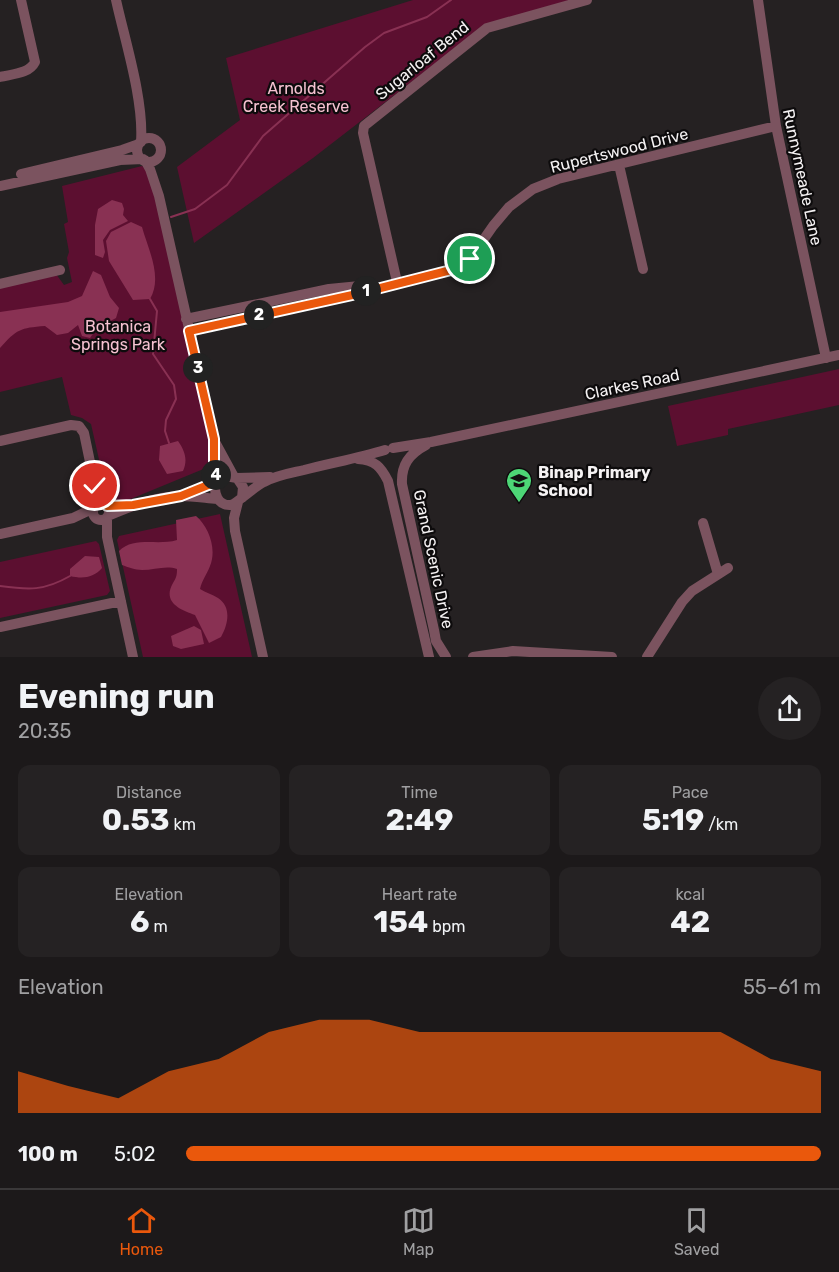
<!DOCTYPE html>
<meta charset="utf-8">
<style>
:root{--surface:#1c191a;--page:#252223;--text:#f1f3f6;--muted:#a0a0a2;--line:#3a3839;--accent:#ea580c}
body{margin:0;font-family:Rubik,sans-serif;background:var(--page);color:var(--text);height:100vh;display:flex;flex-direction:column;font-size:22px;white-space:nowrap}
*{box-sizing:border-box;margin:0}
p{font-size:20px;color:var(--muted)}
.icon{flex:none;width:33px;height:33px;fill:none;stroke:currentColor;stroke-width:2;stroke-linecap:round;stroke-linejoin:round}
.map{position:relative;height:657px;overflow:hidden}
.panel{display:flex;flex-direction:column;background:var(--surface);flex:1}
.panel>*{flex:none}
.pin{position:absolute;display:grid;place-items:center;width:51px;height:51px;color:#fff;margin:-26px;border:3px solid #fff;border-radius:50%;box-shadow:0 2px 6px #0007}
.km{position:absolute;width:30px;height:30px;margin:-15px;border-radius:50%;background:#222;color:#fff;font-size:16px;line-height:30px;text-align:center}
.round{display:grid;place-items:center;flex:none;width:63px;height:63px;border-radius:32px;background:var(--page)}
.headline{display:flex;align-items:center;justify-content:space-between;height:102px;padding:0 18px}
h1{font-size:33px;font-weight:700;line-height:45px}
.metrics{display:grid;grid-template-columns:repeat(3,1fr);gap:9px;height:102px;padding:6px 18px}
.metrics div{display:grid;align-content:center;border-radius:12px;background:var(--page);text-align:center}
.metrics b{font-size:30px;font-weight:700}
.metrics small{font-size:16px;font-weight:400}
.metrics p{font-size:16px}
.chart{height:168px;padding:12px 18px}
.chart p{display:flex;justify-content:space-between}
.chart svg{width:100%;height:108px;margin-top:6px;fill:var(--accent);opacity:.7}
ul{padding:0 18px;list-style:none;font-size:20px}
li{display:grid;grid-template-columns:96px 72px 1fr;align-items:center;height:45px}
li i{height:15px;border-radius:8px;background:var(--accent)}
.dock{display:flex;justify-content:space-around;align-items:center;height:84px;border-top:2px solid var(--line);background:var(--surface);font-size:16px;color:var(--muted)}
.dock a{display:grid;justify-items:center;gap:3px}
.dock .active{color:var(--accent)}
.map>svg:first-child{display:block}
.green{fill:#5c0f30}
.water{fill:#893153}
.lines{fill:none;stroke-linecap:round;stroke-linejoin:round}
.stream{stroke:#893153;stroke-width:2}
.minor{stroke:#7b535f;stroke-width:10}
.route-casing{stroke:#fff;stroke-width:12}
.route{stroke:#ea580c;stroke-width:8}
.labels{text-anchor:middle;stroke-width:4.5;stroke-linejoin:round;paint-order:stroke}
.street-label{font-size:16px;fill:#f5f2f3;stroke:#0d0b0c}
.park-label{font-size:16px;fill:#f6c2d1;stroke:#0d0b0c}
.poi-label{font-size:16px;font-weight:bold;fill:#f5f2f3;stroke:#0d0b0c;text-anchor:start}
</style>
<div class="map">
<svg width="839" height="657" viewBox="0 0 839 657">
<rect width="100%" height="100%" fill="#252122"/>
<path class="green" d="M 413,0 L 575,0 L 485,25 L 313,158 L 194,243 L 177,167 L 240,120 L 226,58 Z
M 142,166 L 151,173 L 218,463 L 121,503 L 107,495 L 91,424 L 82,418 L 71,415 L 62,377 L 0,392 L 0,287 L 56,274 L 64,285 L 72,282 L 67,258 L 69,252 L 64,224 L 68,222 L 62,186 Z
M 839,369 L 839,405 L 728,429 L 728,435 L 677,446 L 668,406 Z
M 220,514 L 252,657 L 143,657 L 117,540 L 119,536 Z
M 96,541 L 99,544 L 110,591 L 107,595 L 0,618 L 0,562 Z"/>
<path class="water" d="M 112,200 L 122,203 L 124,209 L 123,215 L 128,221 L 110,230 L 103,240 L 105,252 L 103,258 L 95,255 L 95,225 L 98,209 Z
M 131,222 L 142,227 C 148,249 163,277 150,299 L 133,300 L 109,261 L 106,241 L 111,232 Z
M 93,271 L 101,275 L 110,297 L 119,308 L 116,318 L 97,328 L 90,338 L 82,336 L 78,325 L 68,333 L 57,335 L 45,326 C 20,328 17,329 0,348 L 0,312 L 68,302 L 82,296 Z
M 178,441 C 185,451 188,460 183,471 L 167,474 L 159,460 L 160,446 Z
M 196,516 C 209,527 217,549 210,566 C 207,574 202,580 200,589 C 206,593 212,594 218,598 C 232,607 228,625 221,637 L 209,643 L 195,615 C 180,610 162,602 173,583 C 176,578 177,576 177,569 C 166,565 154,570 142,570 C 135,570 128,567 122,565 L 119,551 C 134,536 158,546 177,540 L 176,520 Z
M 85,556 L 99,557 L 102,568 C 93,578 83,579 70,576 L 70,569 Z
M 194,626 L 201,630 L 204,644 L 181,649 L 173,646 L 171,636 Z"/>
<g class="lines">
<path class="stream" d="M 171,217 L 195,209 L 227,185 L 263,136 L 365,47 L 384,33 L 427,17 L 451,0
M 150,299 L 157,311 L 153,354 L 174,385 L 176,399 L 166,420 L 165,431 L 169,443
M 0,586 C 29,590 44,591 70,576"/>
<path class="minor" d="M 116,0 C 125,41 144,100 141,142
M 758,0 L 776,126 L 826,358
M 0,77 C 12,74 29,74 35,62 L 21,0
M137 150a12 12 0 1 1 24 0a12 12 0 1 1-24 0Z
M 145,160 L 150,169 L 159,196 L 214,439 L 215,466 L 218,481
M 619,165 L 643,269
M 21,174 L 122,150 L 139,144
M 0,186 L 120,160 L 143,159
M 397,282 L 363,133 L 364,126 L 487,28 L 587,0
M 0,284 L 60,270
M 186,319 L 329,289 L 370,285
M 189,331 L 357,294 L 455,269 L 470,259 L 493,226 L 509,207 L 533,189 L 558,179 L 776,126
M 0,441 L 71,425 L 79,426 L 84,433 L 95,486 L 105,505
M 215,442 L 234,477
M 426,445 C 409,454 401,465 402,484 L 434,630 L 436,641 L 446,657
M 393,448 L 431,442 L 839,355
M 358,459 C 375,460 381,467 388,481 L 429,657
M 237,478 L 270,477
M 184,495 L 216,483
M 242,498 L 243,487 L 237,478 L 225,476 L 216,483 C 213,493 218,506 231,505 C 236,504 255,486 264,482 C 277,475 291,473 304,470 C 331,463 359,458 385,450
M 238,502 L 234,518 L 235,531 L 263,657
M93 512a8 8 0 1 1 16 0a8 8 0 1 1-16 0Z
M 108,516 C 131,506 154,497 180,496 C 192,496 205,498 217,499
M 107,517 L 107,537 L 133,657
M 703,523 L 718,574
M 0,534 L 73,518 L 94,508
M 0,627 L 121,601
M 473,657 L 513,651 L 612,657
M 647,657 L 682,602 L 692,591 L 728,568"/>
</g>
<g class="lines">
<defs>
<path id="route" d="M 95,486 L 107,506 L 133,505 L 181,496 L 218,481 L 214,466 L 214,439 L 189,331 L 357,294 L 455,269 L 470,259"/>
</defs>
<use href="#route" class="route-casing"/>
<use href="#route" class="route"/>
</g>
<defs>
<symbol id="school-pin" viewBox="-11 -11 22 30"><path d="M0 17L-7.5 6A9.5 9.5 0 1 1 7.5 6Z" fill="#4dd676" stroke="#0d0b0c"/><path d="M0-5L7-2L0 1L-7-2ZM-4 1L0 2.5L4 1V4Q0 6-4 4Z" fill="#111"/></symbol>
</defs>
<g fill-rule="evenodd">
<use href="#school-pin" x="504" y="466" width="30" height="40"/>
</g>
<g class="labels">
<g class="street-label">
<text transform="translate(422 60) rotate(-39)" y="6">Sugarloaf Bend</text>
<text transform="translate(619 150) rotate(-14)" y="6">Rupertswood Drive</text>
<text transform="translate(803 177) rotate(78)" y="6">Runnymeade Lane</text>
<text transform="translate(632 384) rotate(-12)" y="6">Clarkes Road</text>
<text transform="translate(434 559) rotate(78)" y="6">Grand Scenic Drive</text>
</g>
<g class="park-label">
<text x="296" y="94">Arnolds<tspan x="296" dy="18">Creek Reserve</tspan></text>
<text x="118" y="332">Botanica<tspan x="118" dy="18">Springs Park</tspan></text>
</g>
<g class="poi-label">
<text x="538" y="478">Binap Primary<tspan x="538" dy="18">School</tspan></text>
</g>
</g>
</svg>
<div class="pin" style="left:470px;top:259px;background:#1e9e55"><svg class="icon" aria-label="arrive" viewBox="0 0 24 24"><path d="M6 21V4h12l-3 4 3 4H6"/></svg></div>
<div class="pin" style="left:95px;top:486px;background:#d93025"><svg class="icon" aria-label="check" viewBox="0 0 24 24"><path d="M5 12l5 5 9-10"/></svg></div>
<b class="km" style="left:366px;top:291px">1</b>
<b class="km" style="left:259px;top:315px">2</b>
<b class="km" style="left:198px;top:368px">3</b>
<b class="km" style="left:216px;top:475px">4</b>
</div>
<section class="panel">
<div class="headline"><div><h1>Evening run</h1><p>20:35</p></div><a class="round"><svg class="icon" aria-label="share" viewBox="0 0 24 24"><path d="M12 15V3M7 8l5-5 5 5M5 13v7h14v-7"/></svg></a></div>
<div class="metrics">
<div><p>Distance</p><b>0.53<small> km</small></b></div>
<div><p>Time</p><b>2:49</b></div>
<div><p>Pace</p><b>5:19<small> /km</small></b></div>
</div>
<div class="metrics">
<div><p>Elevation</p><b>6<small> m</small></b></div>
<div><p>Heart rate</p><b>154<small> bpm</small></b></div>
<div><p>kcal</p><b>42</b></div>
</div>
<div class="chart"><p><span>Elevation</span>55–61 m</p>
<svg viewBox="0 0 160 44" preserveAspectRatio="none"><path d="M0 44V27L10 33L20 38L30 27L40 22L50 11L60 6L70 6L80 11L90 11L100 11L110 11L120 11L130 11L140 11L150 22L160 27V44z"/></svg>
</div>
<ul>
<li><b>100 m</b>5:02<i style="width:100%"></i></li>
</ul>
</section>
<nav class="dock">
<a class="active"><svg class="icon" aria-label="home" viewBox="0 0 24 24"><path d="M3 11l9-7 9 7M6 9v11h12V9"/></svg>Home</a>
<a><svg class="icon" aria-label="map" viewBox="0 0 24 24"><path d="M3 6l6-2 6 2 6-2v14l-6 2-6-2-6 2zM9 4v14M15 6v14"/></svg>Map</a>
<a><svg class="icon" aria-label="saved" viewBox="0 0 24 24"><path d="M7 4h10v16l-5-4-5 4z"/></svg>Saved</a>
</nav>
